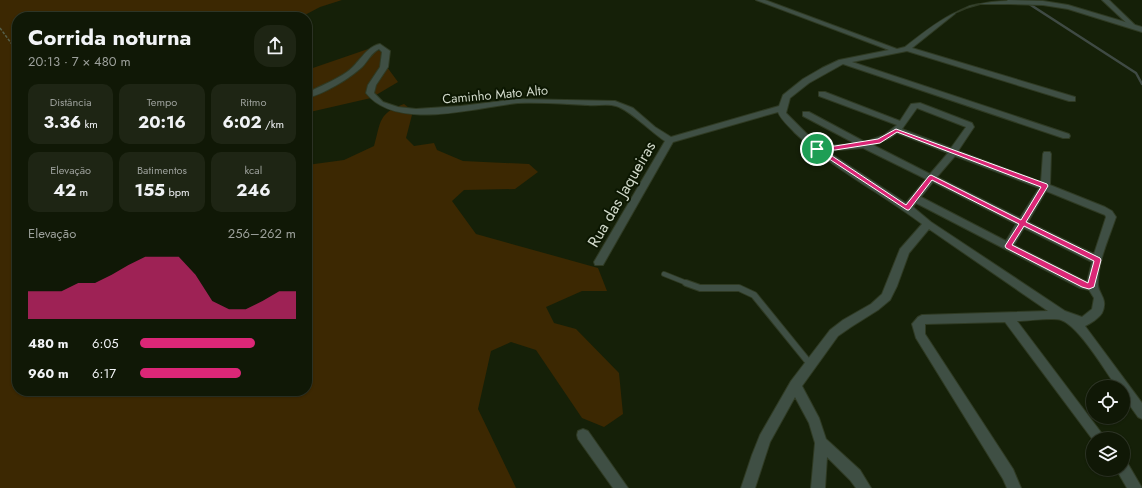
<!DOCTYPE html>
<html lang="pt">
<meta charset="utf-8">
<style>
:root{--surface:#101806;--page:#1e2514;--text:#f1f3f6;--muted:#9ca09b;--line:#303728;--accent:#db2777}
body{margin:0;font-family:Jost,sans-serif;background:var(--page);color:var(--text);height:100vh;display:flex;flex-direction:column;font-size:15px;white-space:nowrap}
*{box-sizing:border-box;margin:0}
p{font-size:13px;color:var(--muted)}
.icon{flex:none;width:22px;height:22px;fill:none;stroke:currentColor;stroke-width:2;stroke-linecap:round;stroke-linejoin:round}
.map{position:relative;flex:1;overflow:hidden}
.drawer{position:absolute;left:12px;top:12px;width:300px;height:384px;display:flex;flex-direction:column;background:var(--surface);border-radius:16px;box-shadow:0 1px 3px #0004,0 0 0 1px var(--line)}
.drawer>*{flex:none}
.fabs{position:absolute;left:1086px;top:380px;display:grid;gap:8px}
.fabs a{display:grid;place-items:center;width:44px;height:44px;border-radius:50%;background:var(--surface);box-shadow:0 1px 3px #0004,0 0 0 1px var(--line);font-size:20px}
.pin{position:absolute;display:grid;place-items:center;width:34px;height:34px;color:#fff;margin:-17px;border:2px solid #fff;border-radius:50%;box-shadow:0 1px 4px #0007}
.round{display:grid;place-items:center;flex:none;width:42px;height:42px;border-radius:16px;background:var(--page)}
.headline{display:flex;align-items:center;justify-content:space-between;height:68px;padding:0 16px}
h1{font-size:22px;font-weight:700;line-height:30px}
.metrics{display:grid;grid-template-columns:repeat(3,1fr);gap:6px;height:68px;padding:4px 16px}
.metrics div{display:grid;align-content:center;border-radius:10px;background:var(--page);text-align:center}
.metrics b{font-size:17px;font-weight:700}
.metrics small{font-size:11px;font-weight:400}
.metrics p{font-size:11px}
.chart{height:112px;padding:8px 16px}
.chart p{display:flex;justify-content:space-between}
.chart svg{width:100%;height:72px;margin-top:4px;fill:var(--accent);opacity:.7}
ul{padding:0 16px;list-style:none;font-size:13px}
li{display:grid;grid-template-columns:64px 48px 1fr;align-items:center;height:30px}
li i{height:10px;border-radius:5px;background:var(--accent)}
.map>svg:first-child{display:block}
.green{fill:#3c2802}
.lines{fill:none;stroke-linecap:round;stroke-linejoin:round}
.stream{stroke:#3f4a44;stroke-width:2.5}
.service-far1-casing{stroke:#2f3a23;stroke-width:6}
.service-casing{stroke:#2f3a23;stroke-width:8}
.minor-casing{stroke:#2f3a23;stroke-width:2}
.tertiary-casing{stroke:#2f3a23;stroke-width:2}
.path{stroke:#555f4a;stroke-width:1.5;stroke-dasharray:3 1.5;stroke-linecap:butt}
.service-far1{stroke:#3f4f44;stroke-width:4.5}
.service{stroke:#3f4f44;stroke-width:6}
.minor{fill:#3f4f44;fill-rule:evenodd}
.tertiary{fill:#3f4f44;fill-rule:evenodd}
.route{fill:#db2777;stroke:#fff;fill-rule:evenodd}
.labels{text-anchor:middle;stroke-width:4;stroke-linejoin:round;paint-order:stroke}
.far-street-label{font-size:13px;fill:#d1d9ca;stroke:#0c1702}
.street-label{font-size:16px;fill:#d1d9ca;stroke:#0c1702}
</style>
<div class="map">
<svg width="1142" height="488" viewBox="0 0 1142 488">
<rect width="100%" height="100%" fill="#152008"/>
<path class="green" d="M 0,0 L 342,0 L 320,7 L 301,17 L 17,17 L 17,391 L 307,391 L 307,165 L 344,160 L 374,146 C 381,122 378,113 404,104 L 413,111 L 406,138 L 414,146 L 434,143 L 437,150 L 463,161 L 529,164 L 538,172 L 515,189 L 464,190 L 452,201 L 476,234 L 598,268 L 607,291 L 582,291 L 546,307 L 554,323 L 576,329 L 619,373 L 623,414 L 604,427 L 582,418 L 536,350 L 511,342 L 491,351 L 478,409 L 516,488 L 0,488 Z
M 371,48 L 385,53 L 387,67 L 398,82 L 371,98 L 310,112 L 307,115 L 307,70 Z"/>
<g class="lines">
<path class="stream" d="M 1023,0 L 1136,73 L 1142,84"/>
<defs>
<path id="service-far1" d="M 664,274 L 689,284"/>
<path id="service" d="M 686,283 L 700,288 L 739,288 L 754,295 L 810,364"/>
<path id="minor" d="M 756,0 L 765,0 L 897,49 L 905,47 C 938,21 964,0 1011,1 L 1011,3 L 1009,4 L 979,4 L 970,6 L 957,12 L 912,48 L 1075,97 L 1075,101 L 1069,101 L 907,51 L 852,62 L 1069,134 L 1070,136 L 1069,138 L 1063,138 L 843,64 L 809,83 L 790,98 L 786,113 L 819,146 L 856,144 L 803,116 L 803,112 L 809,112 L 865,142 L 884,135 L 897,125 L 819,96 L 819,92 L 825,92 L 900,121 L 911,104 L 920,103 L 972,123 L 974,127 L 958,151 L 1041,182 L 1043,154 L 1044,152 L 1050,152 L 1051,154 L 1050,185 L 1105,207 L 1112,211 L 1116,217 C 1109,238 1098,261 1098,283 C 1097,293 1109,298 1102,313 C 1099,318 1090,324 1085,326 L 1142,403 L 1142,419 L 1138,417 L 1123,396 L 1123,387 L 1117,387 C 1105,371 1079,326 1061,320 C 1054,317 1027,321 1017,321 L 1106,439 L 1093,440 L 1005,322 L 925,324 L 925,334 L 1013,469 L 1021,488 L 1007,488 L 1003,479 L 916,338 L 912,324 L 918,317 L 922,315 L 1048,311 L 929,229 L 909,253 L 897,286 L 890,300 L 878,310 L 851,327 L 838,336 L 802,386 L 819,418 L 826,439 L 860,470 L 871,488 L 856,488 L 850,480 L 827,457 L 825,488 L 811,488 L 815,443 L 809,423 L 795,397 L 770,442 L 755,488 L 741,488 L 752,455 L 760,435 L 791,381 L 830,330 L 843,320 L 871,304 L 882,294 L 900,249 L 922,224 C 881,193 833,169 795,133 C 789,126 781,120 778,112 L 673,142 L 603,265 L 595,265 L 594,262 L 665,141 C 651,132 630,110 616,106 C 607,103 597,106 588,105 C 565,104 541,102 518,103 C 476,107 397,132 366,93 L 368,85 L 380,67 L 382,52 L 379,49 C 371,53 368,61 362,67 C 349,79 324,94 307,98 L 307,93 C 320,86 334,81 347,72 C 359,64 365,47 380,44 L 390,51 L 388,67 L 376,85 L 374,93 L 383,102 L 398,107 L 416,109 L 461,106 L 518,99 L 615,101 L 633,108 L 655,127 L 671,137 L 779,106 L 783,95 L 803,79 L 822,68 L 839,60 L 889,50 ZM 917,108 L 966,127 L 951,148 L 902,129 ZM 897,133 L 948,153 L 930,174 L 873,145 L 890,138 ZM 863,148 L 926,179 L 906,203 L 827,151 ZM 955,156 L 1039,188 L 1020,218 L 937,177 ZM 933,182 L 1016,224 L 1006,241 L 921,197 ZM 1046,191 L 1105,215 L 1106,217 L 1094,254 L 1028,222 ZM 916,203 L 1080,288 L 1089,290 L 1094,298 L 1092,309 L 1082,317 L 1065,311 L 931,222 L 913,207 ZM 1024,228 L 1092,262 L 1087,282 L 1014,245 Z
M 1102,0 L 1109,0 L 1137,27 L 1137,29 L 1133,29 Z
M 583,429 L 588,431 L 628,488 L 613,488 L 578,439 L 577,435 L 578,431 Z
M 1123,463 L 1128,464 L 1142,488 L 1127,488 L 1116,469 L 1123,469 Z"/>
<path id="tertiary" d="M 1008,0 L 1043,1 L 1068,5 L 1142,27 L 1142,32 L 1068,9 L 1043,5 L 1009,4 L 1005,2 Z"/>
</defs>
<use href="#service-far1" class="service-far1-casing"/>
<use href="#service" class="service-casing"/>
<use href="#minor" class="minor-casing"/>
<use href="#tertiary" class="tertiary-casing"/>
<path class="path" d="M 0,28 L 11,43 L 17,47"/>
<use href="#service-far1" class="service-far1"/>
<use href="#service" class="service"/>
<use href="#minor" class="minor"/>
<use href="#tertiary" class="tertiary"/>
</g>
<path class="route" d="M 896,129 L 1047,184 L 1048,186 L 1026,222 L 1100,258 L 1101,260 L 1094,287 L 1089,289 L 1082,287 L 1006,248 L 1005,246 L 1019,224 L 932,180 L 909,210 L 907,210 L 814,149 L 817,147 L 835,146 L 878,139 ZM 897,132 L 1041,187 L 1021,220 L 931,175 L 929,176 L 906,205 L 823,150 L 835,150 L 880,143 ZM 1024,226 L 1094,261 L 1088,283 L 1012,245 Z"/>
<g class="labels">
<g class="far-street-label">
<text transform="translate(495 94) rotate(-5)" y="5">Caminho Mato Alto</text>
</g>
<g class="street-label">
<text transform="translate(621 194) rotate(-60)" y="6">Rua das Jaqueiras</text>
</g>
</g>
</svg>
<div class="fabs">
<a><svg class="icon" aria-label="locate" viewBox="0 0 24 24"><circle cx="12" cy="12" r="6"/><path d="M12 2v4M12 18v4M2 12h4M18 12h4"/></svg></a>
<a><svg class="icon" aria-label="layers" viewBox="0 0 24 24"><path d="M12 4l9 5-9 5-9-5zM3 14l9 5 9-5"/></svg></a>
</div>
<div class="pin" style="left:817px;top:149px;background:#1e9e55"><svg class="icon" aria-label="arrive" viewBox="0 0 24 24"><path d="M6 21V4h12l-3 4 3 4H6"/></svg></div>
<section class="drawer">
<div class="headline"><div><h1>Corrida noturna</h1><p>20:13 · 7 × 480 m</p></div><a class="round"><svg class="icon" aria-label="share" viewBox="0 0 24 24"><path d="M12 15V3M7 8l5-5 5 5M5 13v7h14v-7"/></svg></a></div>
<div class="metrics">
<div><p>Distância</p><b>3.36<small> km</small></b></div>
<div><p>Tempo</p><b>20:16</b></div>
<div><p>Ritmo</p><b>6:02<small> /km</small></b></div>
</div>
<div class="metrics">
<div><p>Elevação</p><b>42<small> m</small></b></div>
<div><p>Batimentos</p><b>155<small> bpm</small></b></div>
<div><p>kcal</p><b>246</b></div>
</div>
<div class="chart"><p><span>Elevação</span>256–262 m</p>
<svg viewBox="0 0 160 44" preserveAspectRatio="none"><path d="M0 44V27L10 27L20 27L30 22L40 22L50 17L60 11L70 6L80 6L90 6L100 17L110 33L120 38L130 38L140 33L150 27L160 27V44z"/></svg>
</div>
<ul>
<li><b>480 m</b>6:05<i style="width:74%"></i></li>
<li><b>960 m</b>6:17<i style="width:65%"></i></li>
</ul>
</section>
</div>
